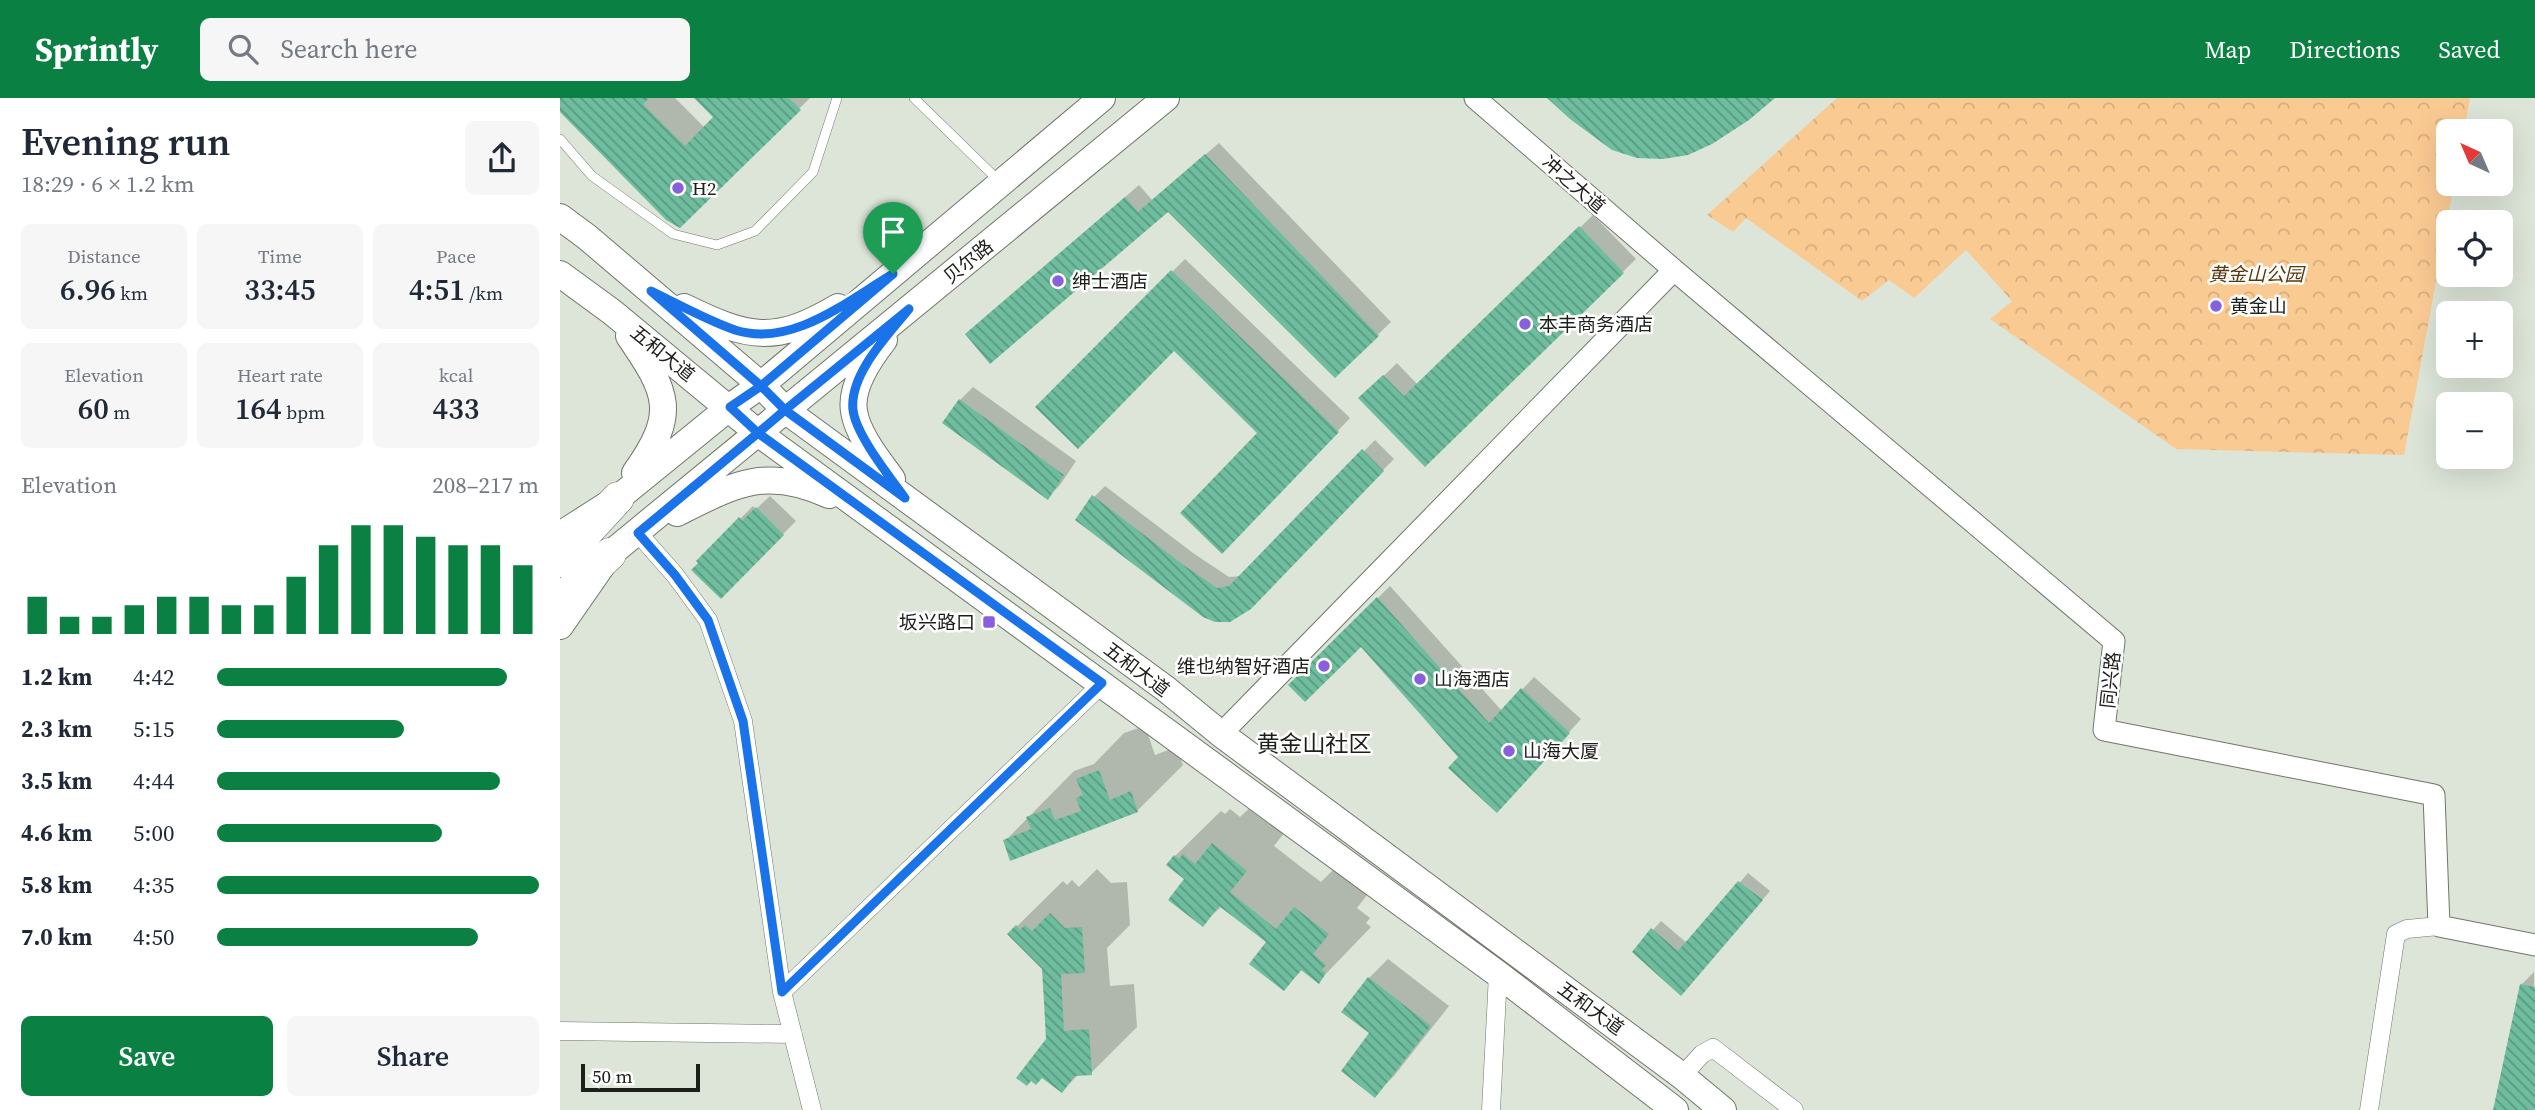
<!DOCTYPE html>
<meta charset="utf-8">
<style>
:root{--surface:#fff;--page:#f6f6f7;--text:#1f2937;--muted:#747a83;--accent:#0b8043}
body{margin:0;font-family:"Source Serif 4","Noto Sans SC",serif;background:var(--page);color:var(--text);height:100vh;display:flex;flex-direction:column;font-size:26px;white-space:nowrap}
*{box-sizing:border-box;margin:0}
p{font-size:23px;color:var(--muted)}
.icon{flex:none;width:38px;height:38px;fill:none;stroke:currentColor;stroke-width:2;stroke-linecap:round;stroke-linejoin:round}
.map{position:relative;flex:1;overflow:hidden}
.sheet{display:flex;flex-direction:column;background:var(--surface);width:560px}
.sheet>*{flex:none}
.needle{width:46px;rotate:316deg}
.tools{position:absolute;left:1876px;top:21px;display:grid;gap:14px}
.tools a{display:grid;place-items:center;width:77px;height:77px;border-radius:10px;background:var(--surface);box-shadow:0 7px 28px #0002;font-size:35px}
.scale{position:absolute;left:21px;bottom:18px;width:119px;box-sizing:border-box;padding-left:7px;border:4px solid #1c1f1a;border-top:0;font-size:19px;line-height:24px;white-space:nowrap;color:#1c1f1a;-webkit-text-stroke:5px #fff;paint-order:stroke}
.pin{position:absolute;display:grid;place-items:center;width:60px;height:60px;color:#fff;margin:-72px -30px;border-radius:50% 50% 50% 0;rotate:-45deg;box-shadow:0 0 7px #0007}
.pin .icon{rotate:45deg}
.round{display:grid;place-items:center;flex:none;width:74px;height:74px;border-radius:10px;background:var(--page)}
.head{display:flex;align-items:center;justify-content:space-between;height:119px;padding:0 21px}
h1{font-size:38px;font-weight:600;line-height:52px}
.figures{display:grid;grid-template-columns:repeat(3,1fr);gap:10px;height:119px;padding:7px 21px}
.figures div{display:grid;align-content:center;border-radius:10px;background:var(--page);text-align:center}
.figures b{font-size:30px;font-weight:600}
.figures small{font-size:19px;font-weight:400}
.figures p{font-size:19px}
.chart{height:196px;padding:14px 21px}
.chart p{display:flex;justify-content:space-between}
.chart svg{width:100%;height:126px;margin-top:7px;stroke:var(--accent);stroke-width:6}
.cta{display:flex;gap:14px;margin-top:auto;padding:14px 21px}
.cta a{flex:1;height:80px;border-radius:10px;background:var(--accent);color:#fff;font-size:28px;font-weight:600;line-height:80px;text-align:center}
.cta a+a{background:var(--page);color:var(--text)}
ul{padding:0 21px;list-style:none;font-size:23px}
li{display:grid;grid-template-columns:112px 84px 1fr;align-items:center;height:52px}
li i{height:18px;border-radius:9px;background:var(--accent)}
header{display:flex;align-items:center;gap:42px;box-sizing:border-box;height:98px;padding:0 35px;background:var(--accent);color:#fff}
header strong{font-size:33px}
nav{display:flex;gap:38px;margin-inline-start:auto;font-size:24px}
.search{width:490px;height:63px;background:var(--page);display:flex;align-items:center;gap:18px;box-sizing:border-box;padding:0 24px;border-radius:10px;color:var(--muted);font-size:26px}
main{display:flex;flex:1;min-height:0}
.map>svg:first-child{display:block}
.park{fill:url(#park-crowns)}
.shadow{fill:#0003}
.building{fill:url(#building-back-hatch)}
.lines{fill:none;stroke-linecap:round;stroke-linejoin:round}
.service-casing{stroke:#6f776a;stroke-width:10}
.minor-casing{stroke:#6f776a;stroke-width:19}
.tertiary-casing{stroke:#6f776a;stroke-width:23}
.primary-casing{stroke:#6f776a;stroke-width:28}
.motorway-casing{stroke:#6f776a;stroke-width:33}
.service{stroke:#fff;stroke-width:9}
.minor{stroke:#fff;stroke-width:18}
.tertiary{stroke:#fff;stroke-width:21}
.primary{stroke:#fff;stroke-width:26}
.motorway{stroke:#fff;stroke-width:32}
.route-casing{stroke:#fff;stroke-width:14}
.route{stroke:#1a73e8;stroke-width:9}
.poi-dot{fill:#8960db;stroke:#fff;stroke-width:2.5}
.labels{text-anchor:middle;stroke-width:5;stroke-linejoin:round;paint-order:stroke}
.street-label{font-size:19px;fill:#1c1f1a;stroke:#fff}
.poi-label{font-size:19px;fill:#1c1f1a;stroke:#fff;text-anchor:start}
.park-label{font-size:19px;font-style:italic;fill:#58380b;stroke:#fff}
.quarter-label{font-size:23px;fill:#1c1f1a;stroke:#fff}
</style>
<header>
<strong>Sprintly</strong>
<div class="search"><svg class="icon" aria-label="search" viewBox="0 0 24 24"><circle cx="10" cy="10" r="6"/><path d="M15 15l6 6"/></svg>Search here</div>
<nav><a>Map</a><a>Directions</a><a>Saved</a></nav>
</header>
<main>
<section class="sheet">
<div class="head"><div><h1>Evening run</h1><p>18:29 · 6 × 1.2 km</p></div><a class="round"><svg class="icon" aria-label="share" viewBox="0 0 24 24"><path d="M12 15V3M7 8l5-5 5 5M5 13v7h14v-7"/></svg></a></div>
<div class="figures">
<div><p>Distance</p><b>6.96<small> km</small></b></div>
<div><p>Time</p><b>33:45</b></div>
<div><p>Pace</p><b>4:51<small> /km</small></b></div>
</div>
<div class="figures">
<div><p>Elevation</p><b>60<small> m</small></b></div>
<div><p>Heart rate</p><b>164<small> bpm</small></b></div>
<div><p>kcal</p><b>433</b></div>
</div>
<div class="chart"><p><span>Elevation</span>208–217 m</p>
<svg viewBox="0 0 160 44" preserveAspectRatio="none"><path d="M5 44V31M15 44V38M25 44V38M35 44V34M45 44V31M55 44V31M65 44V34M75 44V34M85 44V24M95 44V13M105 44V6M115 44V6M125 44V10M135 44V13M145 44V13M155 44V20"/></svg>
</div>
<ul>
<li><b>1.2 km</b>4:42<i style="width:90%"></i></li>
<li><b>2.3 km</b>5:15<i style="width:58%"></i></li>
<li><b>3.5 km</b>4:44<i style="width:88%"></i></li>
<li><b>4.6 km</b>5:00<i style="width:70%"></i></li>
<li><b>5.8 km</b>4:35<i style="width:100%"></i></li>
<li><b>7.0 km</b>4:50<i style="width:81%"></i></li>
</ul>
<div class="cta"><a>Save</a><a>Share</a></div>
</section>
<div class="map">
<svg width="1975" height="1012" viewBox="0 0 1975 1012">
<defs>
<pattern id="park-crowns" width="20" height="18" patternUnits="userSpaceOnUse" patternTransform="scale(1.75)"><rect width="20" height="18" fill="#faca93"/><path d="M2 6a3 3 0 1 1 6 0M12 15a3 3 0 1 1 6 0" fill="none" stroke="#d6ad7e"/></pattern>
<pattern id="building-back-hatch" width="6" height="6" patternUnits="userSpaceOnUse" patternTransform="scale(1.75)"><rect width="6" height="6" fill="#6ebd9e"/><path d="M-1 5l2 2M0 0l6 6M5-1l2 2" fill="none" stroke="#5a9980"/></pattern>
</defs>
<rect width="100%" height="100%" fill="#dce5d7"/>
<path class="park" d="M 1277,0 L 1910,0 L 1904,33 L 1888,33 L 1888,86 L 1894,86 L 1844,357 L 1616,351 L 1430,221 L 1452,203 L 1406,152 L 1354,200 L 1329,182 L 1302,203 L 1186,120 L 1173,134 L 1147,117 Z"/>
<path class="shadow" d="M 6,0 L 115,0 L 145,30 L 155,19 L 136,0 L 250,0 L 119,128 L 0,11 L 0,6 Z
M 659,45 L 831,224 L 775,278 L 608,112 L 407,236 L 579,87 L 592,102 Z
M 1033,117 L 1076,161 L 865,367 L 801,300 L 837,265 L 858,287 Z
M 625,161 L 790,320 L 675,441 L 700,335 L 614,251 L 477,309 Z
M 413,289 L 516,363 L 500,387 L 487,400 L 385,324 L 400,302 Z
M 815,342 L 834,361 L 681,516 L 534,399 L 545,388 L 633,455 L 669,479 L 681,478 Z
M 210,398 L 236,423 L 161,499 L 138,463 L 193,408 L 196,411 Z
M 830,488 L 942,613 L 974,579 L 1021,621 L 949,700 L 901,659 L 801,546 L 730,587 Z
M 585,628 L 595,657 L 616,649 L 623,667 L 577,713 L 445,743 L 514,673 L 534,666 L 564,635 Z
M 699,701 L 731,726 L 714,748 L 741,769 L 761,784 L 781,764 L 813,789 L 797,810 L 810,820 L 806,825 L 811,829 L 759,883 L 743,871 L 724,891 L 708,844 L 662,808 L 642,827 L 626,781 L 615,758 L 661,713 L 665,716 L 670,711 L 680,719 Z
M 537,771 L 551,785 L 567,784 L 570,827 L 547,850 L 550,888 L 574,886 L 577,929 L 531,975 L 519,976 L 502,993 L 483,978 L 471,981 L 488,941 L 483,871 L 449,836 L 503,783 L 507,787 L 512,782 L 519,789 Z
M 1188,775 L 1210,793 L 1130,886 L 1093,832 L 1101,823 L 1127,845 Z
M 828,861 L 889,908 L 834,978 L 815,997 L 812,935 L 783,913 L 809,880 Z
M 1974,874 L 1975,1012 L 1935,1012 L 1961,887 Z"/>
<path class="building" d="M 0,0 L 89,0 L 83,6 L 125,48 L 153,19 L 134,0 L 229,0 L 241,12 L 120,130 L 106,122 L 0,14 Z
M 987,0 L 1215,0 L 1189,22 L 1152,46 L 1128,57 L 1103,61 L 1077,60 L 1052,52 L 1010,21 Z
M 645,56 L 819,238 L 775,280 L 608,114 L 430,266 L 405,236 L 565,99 L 578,114 Z
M 1019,128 L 1064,175 L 865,369 L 798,300 L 823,277 L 844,298 Z
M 611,172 L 779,334 L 662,456 L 620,415 L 697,335 L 614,253 L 518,351 L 475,309 Z
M 399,301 L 504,377 L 488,402 L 382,325 Z
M 802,351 L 824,373 L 691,511 L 670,524 L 655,524 L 643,519 L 515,422 L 532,397 L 622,466 L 657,490 L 669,488 Z
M 196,409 L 224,437 L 161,501 L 131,472 L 138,465 L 136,463 L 179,419 L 182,423 Z
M 817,499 L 929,625 L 961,590 L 1010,635 L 937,715 L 888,670 L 898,659 L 801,549 L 745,604 L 728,587 Z
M 539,672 L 550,702 L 571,693 L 578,714 L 450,763 L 443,742 L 471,731 L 466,719 L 490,710 L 495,722 L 521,713 L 516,700 L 523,697 L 516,681 Z
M 652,745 L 687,773 L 670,794 L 695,814 L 716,831 L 734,809 L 769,836 L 753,856 L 766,867 L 762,872 L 766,875 L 759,886 L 741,872 L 724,893 L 689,866 L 706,844 L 659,808 L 643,829 L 608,802 L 624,781 L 606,767 L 614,757 L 619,761 L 623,756 L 635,766 Z
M 1178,783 L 1203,802 L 1121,898 L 1072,854 L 1091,830 L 1118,853 Z
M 490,815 L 505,830 L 522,829 L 525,875 L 501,876 L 504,933 L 529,931 L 532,977 L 515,978 L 502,995 L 482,980 L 476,987 L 471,983 L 467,988 L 456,980 L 486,941 L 484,904 L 482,871 L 447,836 L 456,827 L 460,832 L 465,827 L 472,833 Z
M 808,879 L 871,928 L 815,1000 L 781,973 L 809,935 L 781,914 Z
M 1960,886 L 1975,889 L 1975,1012 L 1933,1012 Z"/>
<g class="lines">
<defs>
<path id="service" d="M 354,0 L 439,83
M 0,41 L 32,78 L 113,136 L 157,147 L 195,133 L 253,74 L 277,0"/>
<path id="minor" d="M 78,435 L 115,477 L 148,522 L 183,623 L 222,894 L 252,1012
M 222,894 L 543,585
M 0,933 L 233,936
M 1122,978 L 1142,956 L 1153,950 L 1234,1012
M 931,1012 L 938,876
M 1809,1012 L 1836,836 L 1847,831 L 1879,828"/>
<path id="tertiary" d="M 915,0 L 1114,172 L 1554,543 L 1544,632 L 1874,697 L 1879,828 L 1975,847
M 661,636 L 1114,172"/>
<path id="primary" d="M 0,119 L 27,139 L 201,287 L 225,312 L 606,591 L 661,636 L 1122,978 L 1163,1012
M 0,176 L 52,214 L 198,335 L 938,876 L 1115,1012
M 124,209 C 188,240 214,247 278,209
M 69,238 C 108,295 118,315 75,375
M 324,242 C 310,260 290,288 294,313 C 297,336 319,363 332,381
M 117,415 C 175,386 206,368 269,397
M 0,437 L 58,400 L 170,309 L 201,287 L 542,0
M 0,528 L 50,456 L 606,0"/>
<path id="motorway" d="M 0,463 L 58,400
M 0,502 L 50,456"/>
</defs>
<use href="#service" class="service-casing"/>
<use href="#minor" class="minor-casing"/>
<use href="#tertiary" class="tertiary-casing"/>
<use href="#primary" class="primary-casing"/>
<use href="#motorway" class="motorway-casing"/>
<use href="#service" class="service"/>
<use href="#minor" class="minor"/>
<use href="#tertiary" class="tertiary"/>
<use href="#primary" class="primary"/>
<use href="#motorway" class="motorway"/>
</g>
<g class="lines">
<defs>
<path id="route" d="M 333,176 L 201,288 L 170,309 L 198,335 L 78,435 L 115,477 L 148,522 L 183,623 L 222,894 L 542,585 L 198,335 L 225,312 L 345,400 C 330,379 296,337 293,312 C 289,276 329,236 349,211 L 225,312 L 201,288 L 91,193 C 118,206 146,222 175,232 C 232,250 287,203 333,176"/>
</defs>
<use href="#route" class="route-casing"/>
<use href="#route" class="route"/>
</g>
<g class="poi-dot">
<circle cx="118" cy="90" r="7"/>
<circle cx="498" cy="183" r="7"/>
<circle cx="1656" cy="208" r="7"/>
<circle cx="965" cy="226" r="7"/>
<rect x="422" y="517" width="14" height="14" rx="3.5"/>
<circle cx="764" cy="568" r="7"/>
<circle cx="860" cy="581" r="7"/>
<circle cx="949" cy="653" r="7"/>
</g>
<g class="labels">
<g class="street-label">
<text transform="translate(1014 86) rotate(41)" y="7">冲之大道</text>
<text transform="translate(408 163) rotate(-39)" y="7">贝尔路</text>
<text transform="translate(103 255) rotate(39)" y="7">五和大道</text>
<text transform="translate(577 571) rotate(37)" y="7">五和大道</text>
<text transform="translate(1550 582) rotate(-84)" y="7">同兴路</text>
<text transform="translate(1031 910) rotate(36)" y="7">五和大道</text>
</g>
<g class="poi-label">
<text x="132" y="97">H2</text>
<text x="512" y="190">绅士酒店</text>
<text x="1670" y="215">黄金山</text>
<text x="979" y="233">本丰商务酒店</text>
<text x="415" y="531" text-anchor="end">坂兴路口</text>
<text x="750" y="575" text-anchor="end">维也纳智好酒店</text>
<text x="874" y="588">山海酒店</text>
<text x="963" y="660">山海大厦</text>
</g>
<g class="park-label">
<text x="1696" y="183">黄金山公园</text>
</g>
<g class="quarter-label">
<text x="754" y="654">黄金山社区</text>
</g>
</g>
</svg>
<div class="tools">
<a><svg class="needle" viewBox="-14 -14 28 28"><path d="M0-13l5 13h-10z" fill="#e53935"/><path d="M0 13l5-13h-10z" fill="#747a83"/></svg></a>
<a><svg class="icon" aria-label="locate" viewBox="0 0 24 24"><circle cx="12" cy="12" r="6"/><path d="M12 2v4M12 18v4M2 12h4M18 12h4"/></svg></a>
<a>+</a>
<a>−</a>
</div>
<div class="scale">50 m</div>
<div class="pin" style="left:333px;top:176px;background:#1e9e55"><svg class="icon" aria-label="arrive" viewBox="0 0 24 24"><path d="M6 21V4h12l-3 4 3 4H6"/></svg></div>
</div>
</main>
